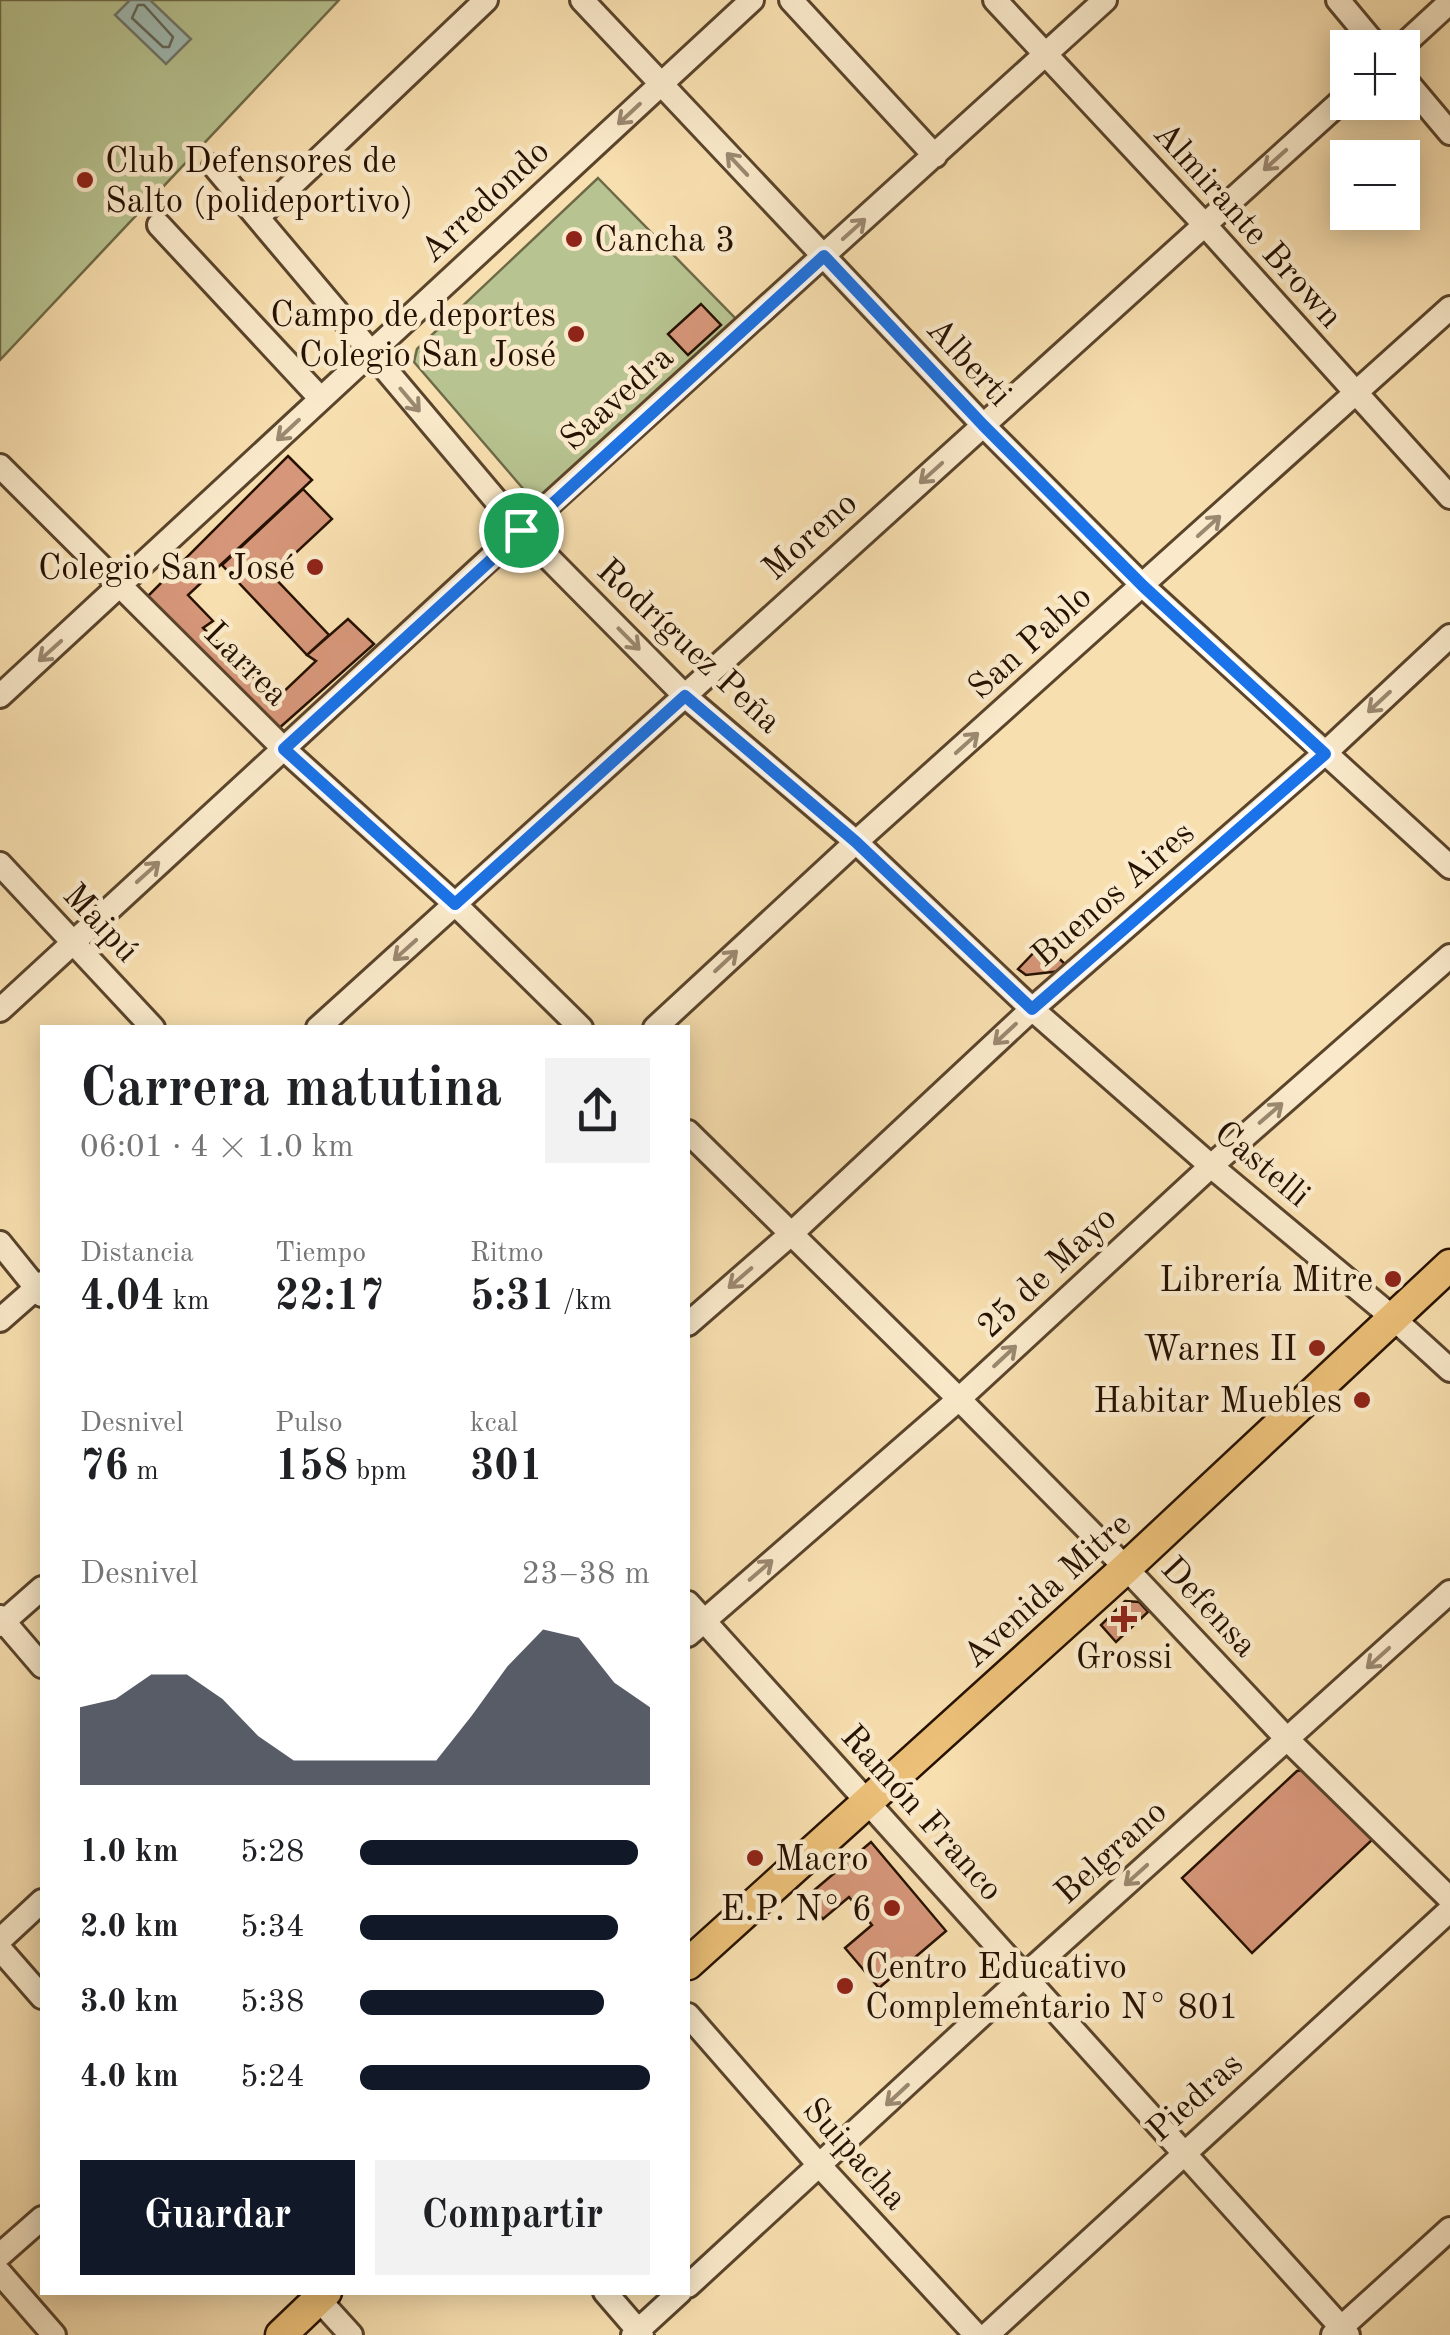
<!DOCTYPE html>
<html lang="es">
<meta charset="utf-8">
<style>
:root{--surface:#fff;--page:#f2f2f2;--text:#202124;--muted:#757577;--accent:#111827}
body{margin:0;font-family:"Old Standard TT",serif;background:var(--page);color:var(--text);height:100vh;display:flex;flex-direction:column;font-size:38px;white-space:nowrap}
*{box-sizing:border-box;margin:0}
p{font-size:32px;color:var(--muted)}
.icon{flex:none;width:55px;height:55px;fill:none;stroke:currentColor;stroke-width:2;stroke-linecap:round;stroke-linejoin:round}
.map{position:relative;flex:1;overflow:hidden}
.drawer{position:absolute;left:40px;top:1025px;width:650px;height:1270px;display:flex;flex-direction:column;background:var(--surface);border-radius:0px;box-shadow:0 5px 25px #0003}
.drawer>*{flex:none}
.tools{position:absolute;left:1330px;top:30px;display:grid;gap:20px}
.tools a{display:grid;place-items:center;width:90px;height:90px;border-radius:0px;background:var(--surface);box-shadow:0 5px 25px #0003;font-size:50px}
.pin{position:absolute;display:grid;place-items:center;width:85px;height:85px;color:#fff;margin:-42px;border:5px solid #fff;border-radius:50%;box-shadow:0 2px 10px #0007}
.round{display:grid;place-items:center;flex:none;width:105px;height:105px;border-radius:0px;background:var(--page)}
.head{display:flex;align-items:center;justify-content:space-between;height:170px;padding:0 40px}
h1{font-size:55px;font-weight:800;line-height:75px}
.stats{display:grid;grid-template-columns:repeat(3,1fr);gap:15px;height:170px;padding:10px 40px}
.stats div{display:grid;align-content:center}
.stats b{font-size:42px;font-weight:800}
.stats small{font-size:28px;font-weight:400}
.stats p{font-size:28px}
.chart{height:280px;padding:20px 40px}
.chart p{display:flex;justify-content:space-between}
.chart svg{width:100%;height:180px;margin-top:10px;fill:var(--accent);opacity:.7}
.primary-button{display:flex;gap:20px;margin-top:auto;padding:20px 40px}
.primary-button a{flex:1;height:115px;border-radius:0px;background:var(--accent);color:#fff;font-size:40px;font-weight:800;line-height:115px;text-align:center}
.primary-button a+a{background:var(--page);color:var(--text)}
ul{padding:0 40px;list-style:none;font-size:32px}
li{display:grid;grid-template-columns:160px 120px 1fr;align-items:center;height:75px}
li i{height:25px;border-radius:12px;background:var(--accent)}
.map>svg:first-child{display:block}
.green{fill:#b7c390;stroke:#6e6a48;stroke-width:2.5}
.water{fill:#9fbbb3;stroke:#6f776c;stroke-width:2.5}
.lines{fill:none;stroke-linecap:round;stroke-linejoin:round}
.shore{stroke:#62665a;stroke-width:2.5}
.building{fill:#d69679;stroke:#261101;stroke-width:2.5}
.minor-casing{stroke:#5a442c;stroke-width:28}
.major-casing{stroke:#261101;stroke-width:35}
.minor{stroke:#faeacb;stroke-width:22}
.major{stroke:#ecc078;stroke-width:30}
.oneway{stroke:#9b8870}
.route-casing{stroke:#fff;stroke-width:20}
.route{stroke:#1a73e8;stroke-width:12}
.poi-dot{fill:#8f2418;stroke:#faeacb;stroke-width:4}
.labels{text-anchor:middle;stroke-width:9;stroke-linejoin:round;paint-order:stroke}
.poi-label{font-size:35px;fill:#261101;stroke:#faeacb;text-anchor:end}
.street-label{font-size:35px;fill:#261101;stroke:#faeacb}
</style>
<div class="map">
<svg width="1450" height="2335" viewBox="0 0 1450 2335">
<rect width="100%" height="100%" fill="#f8dfaf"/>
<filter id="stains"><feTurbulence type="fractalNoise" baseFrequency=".002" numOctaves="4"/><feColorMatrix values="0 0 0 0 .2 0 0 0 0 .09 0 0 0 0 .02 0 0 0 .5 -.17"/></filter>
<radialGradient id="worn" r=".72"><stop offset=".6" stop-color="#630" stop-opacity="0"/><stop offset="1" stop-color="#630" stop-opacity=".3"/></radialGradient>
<path class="green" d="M 0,0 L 339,0 L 0,360 Z
M 598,178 L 737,320 L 541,500 L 532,499 L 414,362 L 417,349 Z"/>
<path class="water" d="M 130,0 L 150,0 L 191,39 L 166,64 L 115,15 Z"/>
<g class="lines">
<path class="shore" d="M 138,5 L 144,5 L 173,37 L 169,47 L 163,47 L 132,18 Z"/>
</g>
<path class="building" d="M 701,304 L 721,325 L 688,355 L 668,334 Z
M 288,456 L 312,480 L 188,595 L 213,621 L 203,628 L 276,699 L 316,661 L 307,655 L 348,619 L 374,644 L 277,730 L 143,601 Z
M 303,489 L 332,519 L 272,575 L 329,635 L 307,655 L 222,565 Z
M 1043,943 L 1066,965 L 1061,971 L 1026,975 L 1018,969 Z
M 1125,1601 L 1139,1602 L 1148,1612 L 1116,1642 L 1101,1625 Z
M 1308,1769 L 1373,1839 L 1252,1953 L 1182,1878 L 1297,1771 Z
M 871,1842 L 946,1931 L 879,1988 L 845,1948 L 872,1925 L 849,1897 L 823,1919 L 805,1898 Z"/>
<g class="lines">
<defs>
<path id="minor" d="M 582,0 L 983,425 L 1143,586 L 1450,867
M 791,0 L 935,156
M 995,0 L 1204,224 L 1450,497
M 1338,0 L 1378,48
M 1400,48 L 1450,2
M 1402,76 L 1450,133
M 214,166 L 521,530 L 685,696 L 856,842 L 1032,1009 L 1211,1166 L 1392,1317 L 1450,1370
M 258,217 L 486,0
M 159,225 L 321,399
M 0,466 L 284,749 L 455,904 L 581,1028
M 0,696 L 752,0
M 0,864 L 153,1028
M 0,1010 L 521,530 L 1105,0
M 318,1028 L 1348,95
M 655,1028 L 856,842 L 1450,308
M 688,1132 L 959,1399 L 1126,1568 L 1287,1739 L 1450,1899
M 0,1243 L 42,1295
M 0,1320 L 42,1283
M 688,1324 L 791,1234 L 1032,1009 L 1325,753 L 1450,636
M 688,1603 L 1348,2335
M 0,1617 L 42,1666
M 0,1625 L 42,1588
M 688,1635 L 959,1399 L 1211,1166 L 1450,956
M 0,1940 L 42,1901
M 0,1949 L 42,1997
M 688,2015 L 820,2166 L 976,2335
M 0,2255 L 42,2218
M 0,2273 L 54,2335
M 688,2286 L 1024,1976 L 1450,1592
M 312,2292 L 351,2335
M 605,2292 L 642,2335
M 633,2335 L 680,2292
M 987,2335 L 1450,1910
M 1333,2335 L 1450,2229"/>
<path id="major" d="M 688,1964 L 1126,1568 L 1450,1265
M 281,2335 L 326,2292"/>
</defs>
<use href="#minor" class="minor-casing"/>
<use href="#major" class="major-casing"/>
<use href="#minor" class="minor"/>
<use href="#major" class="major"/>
</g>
<defs><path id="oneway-shaft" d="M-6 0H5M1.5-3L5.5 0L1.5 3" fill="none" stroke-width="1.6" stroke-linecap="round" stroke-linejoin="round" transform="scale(2.5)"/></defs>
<g class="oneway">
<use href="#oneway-shaft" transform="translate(629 114) rotate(137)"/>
<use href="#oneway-shaft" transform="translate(1275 160) rotate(138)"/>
<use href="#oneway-shaft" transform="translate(737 164) rotate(-133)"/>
<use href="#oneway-shaft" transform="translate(854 229) rotate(-42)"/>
<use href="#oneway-shaft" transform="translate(410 400) rotate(50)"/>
<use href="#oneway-shaft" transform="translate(288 430) rotate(137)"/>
<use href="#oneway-shaft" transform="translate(931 473) rotate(138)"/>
<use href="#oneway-shaft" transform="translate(1209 526) rotate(-42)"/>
<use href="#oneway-shaft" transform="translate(629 639) rotate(45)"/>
<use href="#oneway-shaft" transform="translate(50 651) rotate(138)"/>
<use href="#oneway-shaft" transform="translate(1379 702) rotate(137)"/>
<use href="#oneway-shaft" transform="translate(967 743) rotate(-42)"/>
<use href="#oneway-shaft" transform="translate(148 872) rotate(-42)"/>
<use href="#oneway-shaft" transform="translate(405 950) rotate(138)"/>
<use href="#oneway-shaft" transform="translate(726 961) rotate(-43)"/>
<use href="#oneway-shaft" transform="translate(1005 1034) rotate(137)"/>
<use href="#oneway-shaft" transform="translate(1271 1113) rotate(-41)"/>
<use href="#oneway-shaft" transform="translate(740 1278) rotate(139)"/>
<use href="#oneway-shaft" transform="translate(1005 1356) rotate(-43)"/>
<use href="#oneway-shaft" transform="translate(761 1570) rotate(-41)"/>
<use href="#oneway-shaft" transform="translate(1378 1658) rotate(138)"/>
<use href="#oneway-shaft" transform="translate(1136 1875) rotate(138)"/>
<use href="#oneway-shaft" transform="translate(897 2095) rotate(137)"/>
</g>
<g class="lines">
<defs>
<path id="route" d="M 824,256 L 983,425 L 1143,586 L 1325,754 L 1032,1009 L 856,842 L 685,696 L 455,904 L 284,749 Z"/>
</defs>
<use href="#route" class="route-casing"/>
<use href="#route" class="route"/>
</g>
<g class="poi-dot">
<circle cx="85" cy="180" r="10"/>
<circle cx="574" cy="239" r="10"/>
<circle cx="576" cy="334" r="10"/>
<circle cx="315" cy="567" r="10"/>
<circle cx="1393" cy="1279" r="10"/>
<circle cx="1317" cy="1348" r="10"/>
<circle cx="1362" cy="1400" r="10"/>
<path d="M1119 1604h10v10h10v10h-10v10h-10v-10h-10v-10h10z"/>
<circle cx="755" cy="1858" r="10"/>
<circle cx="892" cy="1908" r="10"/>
<circle cx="845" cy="1986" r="10"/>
</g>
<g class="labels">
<g class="poi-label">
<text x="105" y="172" text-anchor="start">Club Defensores de<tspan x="105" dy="40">Salto (polideportivo)</tspan></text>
<text x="594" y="251" text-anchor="start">Cancha 3</text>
<text x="556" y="326">Campo de deportes<tspan x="556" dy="40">Colegio San José</tspan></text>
<text x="295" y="579">Colegio San José</text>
<text x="1373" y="1291">Librería Mitre</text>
<text x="1297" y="1360">Warnes II</text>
<text x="1342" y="1412">Habitar Muebles</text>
<text x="1124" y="1668" text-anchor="middle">Grossi</text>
<text x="775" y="1870" text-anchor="start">Macro</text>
<text x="872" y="1920">E.P. N° 6</text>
<text x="865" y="1978" text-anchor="start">Centro Educativo<tspan x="865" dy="40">Complementario N° 801</tspan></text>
</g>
<g class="street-label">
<text transform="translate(484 200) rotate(-43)" y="12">Arredondo</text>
<text transform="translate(1249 224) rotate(48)" y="12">Almirante Brown</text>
<text transform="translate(970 361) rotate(47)" y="12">Alberti</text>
<text transform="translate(616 397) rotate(-42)" y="12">Saavedra</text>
<text transform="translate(809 535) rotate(-42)" y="12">Moreno</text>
<text transform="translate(1029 641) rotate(-42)" y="12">San Pablo</text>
<text transform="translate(690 645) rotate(43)" y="12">Rodríguez Peña</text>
<text transform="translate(247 663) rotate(45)" y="12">Larrea</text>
<text transform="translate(1112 893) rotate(-41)" y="12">Buenos Aires</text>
<text transform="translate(102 922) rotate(47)" y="12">Maipú</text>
<text transform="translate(1263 1163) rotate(40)" y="12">Castelli</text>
<text transform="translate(1046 1271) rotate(-43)" y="12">25 de Mayo</text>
<text transform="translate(1046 1589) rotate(-42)" y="12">Avenida Mitre</text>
<text transform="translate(1210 1606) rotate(47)" y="12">Defensa</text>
<text transform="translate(923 1812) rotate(48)" y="12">Ramón Franco</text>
<text transform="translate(1110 1851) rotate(-42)" y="12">Belgrano</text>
<text transform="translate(1194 2096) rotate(-42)" y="12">Piedras</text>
<text transform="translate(856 2153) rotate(48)" y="12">Suipacha</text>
</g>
</g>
<rect width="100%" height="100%" filter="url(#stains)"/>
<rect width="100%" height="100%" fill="url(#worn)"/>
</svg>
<div class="tools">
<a>+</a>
<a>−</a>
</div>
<div class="pin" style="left:521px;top:530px;background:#1e9e55"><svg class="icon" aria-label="arrive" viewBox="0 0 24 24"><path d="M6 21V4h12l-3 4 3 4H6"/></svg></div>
<section class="drawer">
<div class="head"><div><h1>Carrera matutina</h1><p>06:01 · 4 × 1.0 km</p></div><a class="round"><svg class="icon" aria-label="share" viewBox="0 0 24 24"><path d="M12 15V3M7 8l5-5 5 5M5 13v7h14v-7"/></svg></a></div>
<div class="stats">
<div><p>Distancia</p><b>4.04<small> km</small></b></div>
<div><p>Tiempo</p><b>22:17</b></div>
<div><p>Ritmo</p><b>5:31<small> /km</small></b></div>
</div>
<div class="stats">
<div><p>Desnivel</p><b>76<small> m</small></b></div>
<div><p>Pulso</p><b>158<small> bpm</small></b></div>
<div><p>kcal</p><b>301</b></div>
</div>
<div class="chart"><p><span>Desnivel</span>23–38 m</p>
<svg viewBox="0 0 160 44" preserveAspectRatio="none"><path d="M0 44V25L10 23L20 17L30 17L40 23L50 32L60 38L70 38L80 38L90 38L100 38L110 27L120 15L130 6L140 8L150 19L160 25V44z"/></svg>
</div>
<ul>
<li><b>1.0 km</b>5:28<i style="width:96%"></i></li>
<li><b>2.0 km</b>5:34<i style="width:89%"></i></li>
<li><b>3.0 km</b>5:38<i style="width:84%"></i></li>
<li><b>4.0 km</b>5:24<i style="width:100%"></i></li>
</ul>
<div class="primary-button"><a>Guardar</a><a>Compartir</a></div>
</section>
</div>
